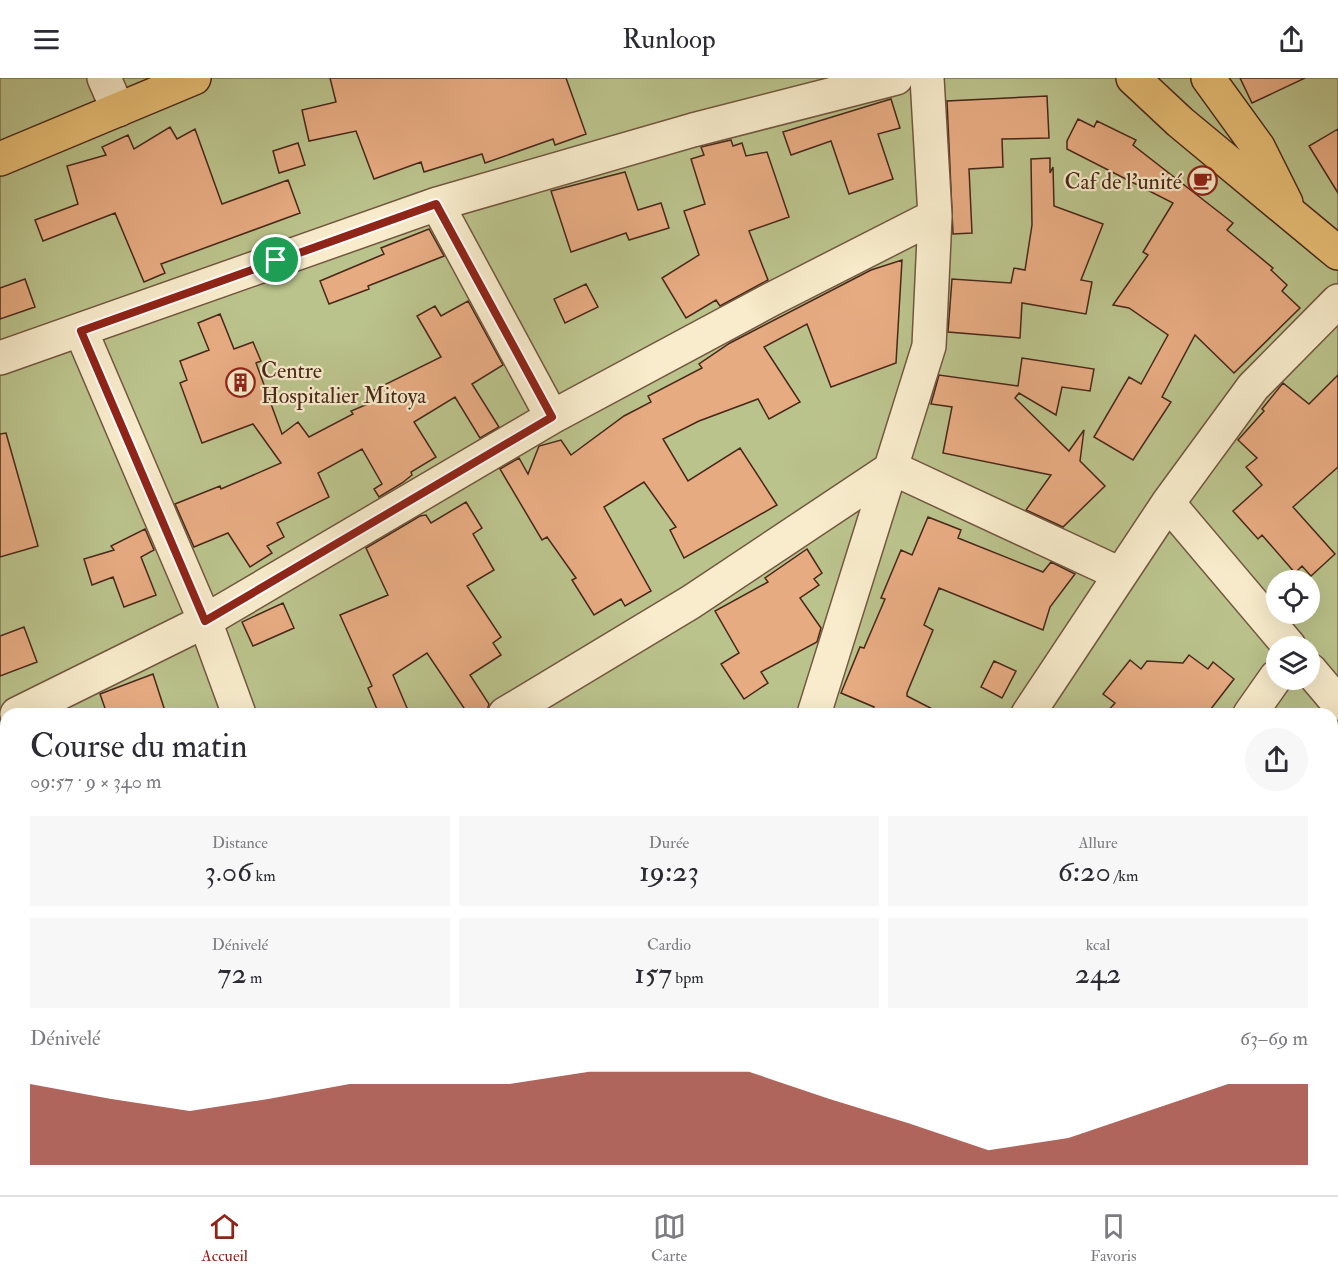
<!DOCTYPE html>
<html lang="fr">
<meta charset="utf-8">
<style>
:root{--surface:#fff;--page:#f7f7f7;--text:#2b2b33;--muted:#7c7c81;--line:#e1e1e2;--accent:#8f2418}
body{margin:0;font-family:"IM FELL Double Pica",serif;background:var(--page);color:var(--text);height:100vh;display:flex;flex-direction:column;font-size:22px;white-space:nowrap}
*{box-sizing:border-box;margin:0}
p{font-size:20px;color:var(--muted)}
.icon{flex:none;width:33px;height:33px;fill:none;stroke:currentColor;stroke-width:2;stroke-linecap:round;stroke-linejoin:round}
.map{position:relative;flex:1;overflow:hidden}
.details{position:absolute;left:0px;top:630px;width:1338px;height:488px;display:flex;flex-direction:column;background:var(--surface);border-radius:18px 18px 0 0;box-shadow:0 6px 24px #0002}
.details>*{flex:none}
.tools{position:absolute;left:1266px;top:492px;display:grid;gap:12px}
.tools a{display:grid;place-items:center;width:54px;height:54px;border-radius:50%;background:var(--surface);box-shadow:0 6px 24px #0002;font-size:30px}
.pin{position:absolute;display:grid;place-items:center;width:51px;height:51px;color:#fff;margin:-26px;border:3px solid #fff;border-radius:50%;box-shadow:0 2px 6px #0007}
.round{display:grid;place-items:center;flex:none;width:63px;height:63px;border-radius:32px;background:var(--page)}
.head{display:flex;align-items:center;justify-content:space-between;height:102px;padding:0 30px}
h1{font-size:33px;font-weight:600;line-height:45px}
.metrics{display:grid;grid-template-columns:repeat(3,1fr);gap:9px;height:102px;padding:6px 30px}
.metrics div{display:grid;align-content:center;border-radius:0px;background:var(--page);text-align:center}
.metrics b{font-size:30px;font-weight:600}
.metrics small{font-size:16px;font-weight:400}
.metrics p{font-size:16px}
.chart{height:168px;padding:12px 30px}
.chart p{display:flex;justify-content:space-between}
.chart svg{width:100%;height:108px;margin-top:6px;fill:var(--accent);opacity:.7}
header{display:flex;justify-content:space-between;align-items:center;height:78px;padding:0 30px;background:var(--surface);font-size:27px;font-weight:600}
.menu{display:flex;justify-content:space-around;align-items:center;height:84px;border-top:2px solid var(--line);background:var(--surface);font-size:16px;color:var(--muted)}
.menu a{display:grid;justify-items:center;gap:3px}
.menu .on{color:var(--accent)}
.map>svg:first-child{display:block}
.green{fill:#bbc38c;stroke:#827552;stroke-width:1.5;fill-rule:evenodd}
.building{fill:#e7ab82;stroke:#482719;stroke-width:1.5}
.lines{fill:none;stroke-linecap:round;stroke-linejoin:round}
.minor-casing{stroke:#73563f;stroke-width:36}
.major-casing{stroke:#482719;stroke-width:36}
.highway-casing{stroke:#482719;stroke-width:36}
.minor{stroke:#f8eccc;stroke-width:33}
.major{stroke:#eac178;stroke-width:33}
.highway{stroke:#eac178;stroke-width:33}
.route-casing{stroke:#fff;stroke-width:12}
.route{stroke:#8f2418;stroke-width:8}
.labels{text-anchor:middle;stroke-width:4.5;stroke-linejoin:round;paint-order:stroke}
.poi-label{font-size:22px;fill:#482719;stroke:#f8eccc;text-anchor:end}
</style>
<header><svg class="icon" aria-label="menu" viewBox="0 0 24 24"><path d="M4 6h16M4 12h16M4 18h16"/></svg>Runloop<svg class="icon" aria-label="share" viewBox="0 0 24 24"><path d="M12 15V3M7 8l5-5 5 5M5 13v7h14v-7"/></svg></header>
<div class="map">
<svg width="1338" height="1117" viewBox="0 0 1338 1117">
<rect width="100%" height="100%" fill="#f5e2b1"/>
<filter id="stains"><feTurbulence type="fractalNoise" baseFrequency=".00333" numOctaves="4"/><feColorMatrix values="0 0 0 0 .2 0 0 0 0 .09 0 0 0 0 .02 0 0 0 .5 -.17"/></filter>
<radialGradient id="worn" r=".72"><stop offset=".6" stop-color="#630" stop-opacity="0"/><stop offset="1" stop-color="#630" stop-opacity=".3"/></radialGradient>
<path class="green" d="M 0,0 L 1338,0 L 1338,1117 L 0,1117 ZM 1276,502 L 1310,502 L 1310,536 L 1276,536 ZM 1276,568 L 1310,568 L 1310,602 L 1276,602 ZM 6,636 L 1332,636 L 1332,1112 L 6,1112 Z"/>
<path class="building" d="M 330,0 L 566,0 L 586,56 L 555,67 L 553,61 L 485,85 L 482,76 L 424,94 L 421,84 L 374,101 L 356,53 L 309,63 L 302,32 L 336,24 Z
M 1240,0 L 1305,0 L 1252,25 Z
M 1047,18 L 1049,60 L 1002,61 L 1003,89 L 969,91 L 972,155 L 953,156 L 947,23 Z
M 891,21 L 900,50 L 878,56 L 893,101 L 849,116 L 831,63 L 791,77 L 783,54 Z
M 1078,41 L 1094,49 L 1097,43 L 1136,62 L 1133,67 L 1233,145 L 1227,152 L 1273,190 L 1271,192 L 1287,207 L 1282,213 L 1300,230 L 1234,295 L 1195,257 L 1162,319 L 1171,324 L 1133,382 L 1094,359 L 1129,299 L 1141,306 L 1168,257 L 1129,230 L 1113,227 L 1148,177 L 1143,174 L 1173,125 L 1067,71 L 1067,63 Z
M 170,49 L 177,61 L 195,51 L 222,126 L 288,102 L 300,135 L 161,186 L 165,195 L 144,204 L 115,135 L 43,163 L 35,142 L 78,126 L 67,88 L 106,77 L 102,69 L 128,57 L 134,71 Z
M 1338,51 L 1338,115 L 1309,68 Z
M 731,62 L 733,68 L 742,65 L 746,78 L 767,74 L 789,139 L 749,153 L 768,202 L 720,228 L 716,222 L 686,240 L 662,200 L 699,177 L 684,133 L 705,126 L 691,81 L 704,77 L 701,69 Z
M 298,65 L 305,87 L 279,95 L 273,73 Z
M 1050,80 L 1050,95 L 1053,89 L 1054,128 L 1103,146 L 1081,202 L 1092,204 L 1086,236 L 1022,225 L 1020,260 L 948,254 L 952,201 L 1011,205 L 1014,190 L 1025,192 L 1032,147 L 1031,81 Z
M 625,94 L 638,132 L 661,125 L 669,150 L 629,162 L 626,155 L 571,174 L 551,113 Z
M 429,151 L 444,178 L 368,208 L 369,211 L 329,226 L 320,203 L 384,176 L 381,170 Z
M 902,182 L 896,285 L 831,309 L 807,246 L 764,269 L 800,324 L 769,341 L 758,321 L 699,343 L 663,361 L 688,403 L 740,370 L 777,427 L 684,480 L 670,452 L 676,449 L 644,404 L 604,429 L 651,513 L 625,528 L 621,521 L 594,537 L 572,502 L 576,500 L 547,459 L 542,462 L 500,391 L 519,380 L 528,396 L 539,368 L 561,362 L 571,377 L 624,338 L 651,324 L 648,318 L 702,290 L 699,286 L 730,265 L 871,192 Z
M 25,201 L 35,229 L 0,241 L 0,210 Z
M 586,206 L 598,229 L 565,245 L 554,221 Z
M 468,223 L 503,287 L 472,306 L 499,349 L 480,360 L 455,319 L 414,344 L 436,379 L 411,394 L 412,397 L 402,405 L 379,419 L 374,411 L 382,406 L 362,371 L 318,395 L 329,419 L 277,445 L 284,459 L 267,468 L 272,475 L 250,489 L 228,455 L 194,469 L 175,426 L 220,408 L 221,411 L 281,385 L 253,346 L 202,365 L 180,305 L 187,302 L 180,283 L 209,272 L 198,245 L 220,236 L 234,271 L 253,264 L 261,283 L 256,285 L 282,356 L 298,344 L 309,359 L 353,336 L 351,333 L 370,325 L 377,319 L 374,312 L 441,279 L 417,238 L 435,228 L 441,238 Z
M 1022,280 L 1094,291 L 1090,313 L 1062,309 L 1056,337 L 1019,315 L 1015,320 L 1069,373 L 1084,352 L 1080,383 L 1105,408 L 1063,449 L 1026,432 L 1051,397 L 943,375 L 952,329 L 931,326 L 939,297 L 1018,308 Z
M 1338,297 L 1338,389 L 1293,429 L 1335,476 L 1311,498 L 1302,488 L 1295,495 L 1262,457 L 1258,461 L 1233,433 L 1262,407 L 1246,389 L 1257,380 L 1238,362 L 1264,333 L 1262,331 L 1283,305 L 1309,326 Z
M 6,355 L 38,468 L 0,479 L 0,356 Z
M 466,424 L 482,450 L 473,456 L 494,492 L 467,508 L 501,559 L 493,565 L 501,577 L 470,597 L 489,626 L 486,636 L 468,636 L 427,575 L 393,597 L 407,630 L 392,636 L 379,636 L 368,610 L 372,608 L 340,537 L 388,517 L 366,470 L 420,438 L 426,437 L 431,445 Z
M 928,439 L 961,452 L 958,460 L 1043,494 L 1051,484 L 1075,496 L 1050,529 L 1043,552 L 939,510 L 924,547 L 933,552 L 907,615 L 907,618 L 942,636 L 871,636 L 874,629 L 841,615 L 860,569 L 864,570 L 885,521 L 881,520 L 901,472 L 912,477 Z
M 145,451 L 154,472 L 141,479 L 156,517 L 124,529 L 113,499 L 92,507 L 84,481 L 114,472 L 111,468 Z
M 807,471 L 822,495 L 814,501 L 819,507 L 800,520 L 821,550 L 817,564 L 761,594 L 768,605 L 744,621 L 721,586 L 739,575 L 715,533 L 768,504 L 765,500 Z
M 283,525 L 294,550 L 253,568 L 242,544 Z
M 24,549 L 37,584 L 0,598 L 0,558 Z
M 1189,577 L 1208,591 L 1213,584 L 1234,601 L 1207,636 L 1105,636 L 1115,625 L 1103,616 L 1130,582 L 1141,591 L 1147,583 L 1183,585 Z
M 994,583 L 1016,593 L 1002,620 L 981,609 Z
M 153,596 L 166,636 L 107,636 L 100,616 Z"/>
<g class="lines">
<defs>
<path id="minor" d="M 104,0 L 118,32
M 437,126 L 552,339
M 81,253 L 205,543 L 239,636
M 0,280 L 437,126 L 693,52 L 896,0
M 1168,425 L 1289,568
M 1310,592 L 1338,625
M 17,636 L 205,543 L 552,339 L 770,222 L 935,138
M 505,636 L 691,524 L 892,390 L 1120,496
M 814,636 L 929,268 L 935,138 L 927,0
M 1028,636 L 1168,425 L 1253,309 L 1338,223
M 1250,636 L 1276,599
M 0,808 L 6,841
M 1332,949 L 1338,945
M 42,1112 L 42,1117
M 616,1112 L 619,1117
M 1156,1112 L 1160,1117
M 70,1117 L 79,1112
M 1015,1117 L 1028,1112"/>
<path id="major" d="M 0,81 L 194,0"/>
<path id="highway" d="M 1133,0 L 1180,44 L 1338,175
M 1208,0 L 1258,69 L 1286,125"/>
</defs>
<use href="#minor" class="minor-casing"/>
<use href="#major" class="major-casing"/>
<use href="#highway" class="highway-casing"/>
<use href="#minor" class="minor"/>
<use href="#major" class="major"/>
<use href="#highway" class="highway"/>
</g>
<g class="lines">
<defs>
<path id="route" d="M 436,126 L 552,339 L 205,543 L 81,253 Z"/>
</defs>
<use href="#route" class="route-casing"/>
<use href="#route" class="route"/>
</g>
<defs>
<symbol id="cafe-ring" viewBox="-11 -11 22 22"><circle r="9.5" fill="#f8eccc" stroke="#8f2418" stroke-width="1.5"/><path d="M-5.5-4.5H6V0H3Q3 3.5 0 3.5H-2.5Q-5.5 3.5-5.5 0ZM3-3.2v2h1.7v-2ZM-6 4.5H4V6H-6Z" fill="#8f2418"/></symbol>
<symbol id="building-ring" viewBox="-11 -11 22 22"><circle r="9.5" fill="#f8eccc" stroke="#8f2418" stroke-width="1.5"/><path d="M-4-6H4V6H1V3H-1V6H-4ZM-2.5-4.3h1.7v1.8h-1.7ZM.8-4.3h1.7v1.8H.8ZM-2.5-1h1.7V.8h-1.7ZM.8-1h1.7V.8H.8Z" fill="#8f2418"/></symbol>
</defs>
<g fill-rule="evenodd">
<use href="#cafe-ring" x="1186" y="86" width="33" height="33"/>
<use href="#building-ring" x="224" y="288" width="33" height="33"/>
</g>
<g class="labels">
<g class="poi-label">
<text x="1182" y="111">Caf de l'unité</text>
<text x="261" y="300" text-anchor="start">Centre<tspan x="261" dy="25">Hospitalier Mitoya</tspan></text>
</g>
</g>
<rect width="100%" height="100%" filter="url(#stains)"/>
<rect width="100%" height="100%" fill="url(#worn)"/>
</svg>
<div class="tools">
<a><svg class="icon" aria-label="locate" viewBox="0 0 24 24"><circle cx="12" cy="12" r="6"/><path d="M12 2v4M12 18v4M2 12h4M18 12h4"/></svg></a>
<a><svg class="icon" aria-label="layers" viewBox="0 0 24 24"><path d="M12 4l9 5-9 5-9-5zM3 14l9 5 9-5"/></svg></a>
</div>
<div class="pin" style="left:276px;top:182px;background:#1e9e55"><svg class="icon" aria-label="arrive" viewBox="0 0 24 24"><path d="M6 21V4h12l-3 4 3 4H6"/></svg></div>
<section class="details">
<div class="head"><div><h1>Course du matin</h1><p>09:57 · 9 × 340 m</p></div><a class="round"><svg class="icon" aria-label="share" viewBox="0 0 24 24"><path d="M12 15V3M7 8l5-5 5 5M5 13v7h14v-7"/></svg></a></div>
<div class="metrics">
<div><p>Distance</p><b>3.06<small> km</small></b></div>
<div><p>Durée</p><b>19:23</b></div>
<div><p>Allure</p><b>6:20<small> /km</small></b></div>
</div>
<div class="metrics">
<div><p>Dénivelé</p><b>72<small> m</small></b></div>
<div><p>Cardio</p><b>157<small> bpm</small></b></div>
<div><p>kcal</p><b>242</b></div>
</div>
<div class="chart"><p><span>Dénivelé</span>63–69 m</p>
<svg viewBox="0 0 160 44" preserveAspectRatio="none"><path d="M0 44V11L10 17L20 22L30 17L40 11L50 11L60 11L70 6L80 6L90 6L100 17L110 27L120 38L130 33L140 22L150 11L160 11V44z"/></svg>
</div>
</section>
</div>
<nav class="menu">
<a class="on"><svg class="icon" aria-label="home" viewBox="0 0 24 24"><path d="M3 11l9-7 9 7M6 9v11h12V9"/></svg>Accueil</a>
<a><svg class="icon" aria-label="map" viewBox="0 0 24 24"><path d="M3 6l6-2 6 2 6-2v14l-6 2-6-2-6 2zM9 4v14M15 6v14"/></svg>Carte</a>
<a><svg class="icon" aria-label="saved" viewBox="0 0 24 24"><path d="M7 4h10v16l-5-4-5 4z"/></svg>Favoris</a>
</nav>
